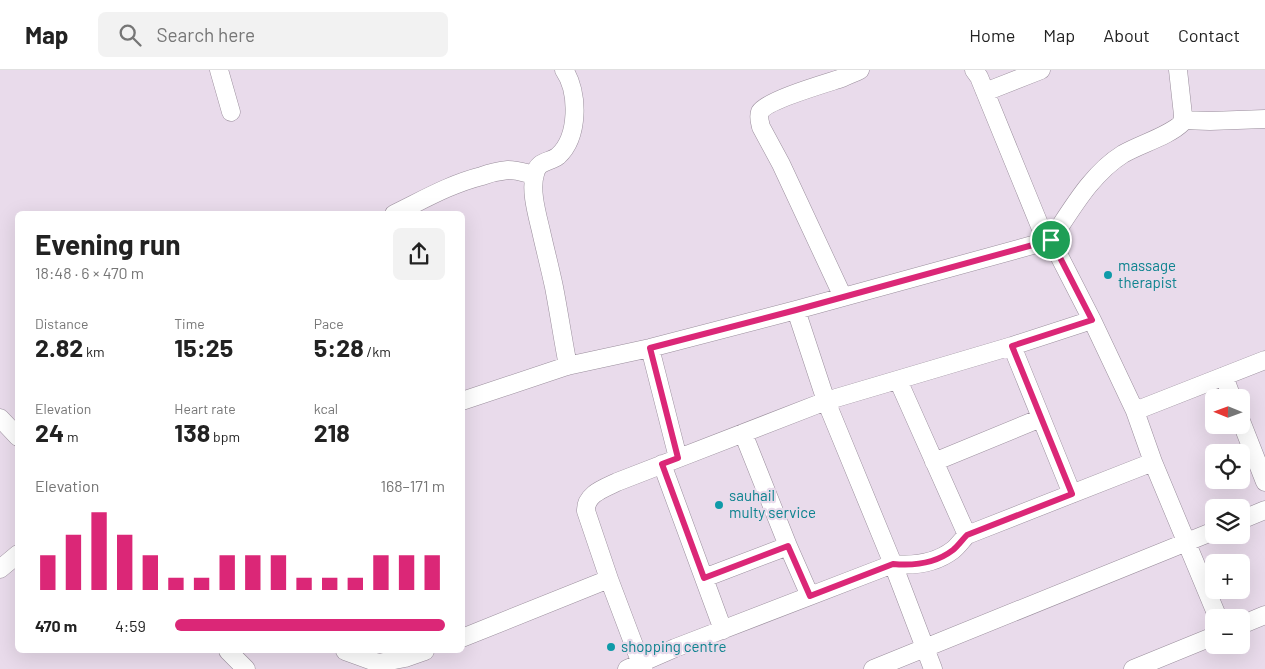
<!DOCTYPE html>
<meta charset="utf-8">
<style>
:root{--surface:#fff;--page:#f2f2f2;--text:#222;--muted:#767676;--line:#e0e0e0;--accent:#db2777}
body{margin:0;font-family:Barlow,sans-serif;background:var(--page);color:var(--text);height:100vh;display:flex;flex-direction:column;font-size:19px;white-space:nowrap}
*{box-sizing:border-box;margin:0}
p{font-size:16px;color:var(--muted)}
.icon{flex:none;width:28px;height:28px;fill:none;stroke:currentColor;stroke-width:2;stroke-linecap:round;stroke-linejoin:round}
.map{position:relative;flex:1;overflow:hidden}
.sheet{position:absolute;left:15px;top:141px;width:450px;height:442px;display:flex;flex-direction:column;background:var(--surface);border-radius:8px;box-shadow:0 5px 20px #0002}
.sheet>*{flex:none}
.needle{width:32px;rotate:271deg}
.buttons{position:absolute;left:1205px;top:319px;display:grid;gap:10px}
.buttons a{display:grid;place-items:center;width:45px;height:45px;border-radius:8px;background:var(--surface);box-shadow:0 5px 20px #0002;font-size:25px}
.pin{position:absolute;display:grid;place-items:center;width:42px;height:42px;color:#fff;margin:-21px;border:2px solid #fff;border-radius:50%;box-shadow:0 1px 5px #0007}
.round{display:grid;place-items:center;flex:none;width:52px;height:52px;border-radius:8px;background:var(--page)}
.headline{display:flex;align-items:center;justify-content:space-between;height:85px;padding:0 20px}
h1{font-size:28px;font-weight:700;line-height:38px}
.figures{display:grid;grid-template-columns:repeat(3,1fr);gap:8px;height:85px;padding:5px 20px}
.figures div{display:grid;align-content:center}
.figures b{font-size:25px;font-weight:700}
.figures small{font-size:14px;font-weight:400}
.figures p{font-size:14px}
.chart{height:140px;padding:10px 20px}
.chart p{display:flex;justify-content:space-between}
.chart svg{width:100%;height:90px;margin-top:5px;stroke:var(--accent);stroke-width:6}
ul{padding:0 20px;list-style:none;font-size:16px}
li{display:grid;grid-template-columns:80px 60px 1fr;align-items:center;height:38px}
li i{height:12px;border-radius:6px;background:var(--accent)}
header{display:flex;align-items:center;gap:30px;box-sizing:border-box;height:70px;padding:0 25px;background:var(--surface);border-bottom:1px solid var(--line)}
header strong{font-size:24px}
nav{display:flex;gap:28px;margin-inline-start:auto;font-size:18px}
.search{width:350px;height:45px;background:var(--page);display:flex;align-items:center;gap:12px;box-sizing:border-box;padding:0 18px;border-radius:8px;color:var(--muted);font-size:19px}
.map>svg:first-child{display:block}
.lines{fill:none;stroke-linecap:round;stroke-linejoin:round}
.minor-casing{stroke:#9a8e9c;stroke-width:19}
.minor{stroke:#fff;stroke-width:18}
.route-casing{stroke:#fff;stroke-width:10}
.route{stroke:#db2777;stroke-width:6}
.culture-dot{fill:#0f9aa8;stroke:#e9dbeb;stroke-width:2}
.labels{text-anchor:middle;stroke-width:4.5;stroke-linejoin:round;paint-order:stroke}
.culture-label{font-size:15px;fill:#0d838f;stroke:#e9dbeb;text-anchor:start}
</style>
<header>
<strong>Map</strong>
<div class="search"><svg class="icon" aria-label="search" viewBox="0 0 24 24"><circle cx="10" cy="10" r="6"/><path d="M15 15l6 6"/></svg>Search here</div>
<nav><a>Home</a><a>Map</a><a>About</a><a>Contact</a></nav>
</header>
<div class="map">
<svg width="1265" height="599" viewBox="0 0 1265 599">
<rect width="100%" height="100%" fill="#e9dbeb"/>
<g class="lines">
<defs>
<path id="minor" d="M 219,0 L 231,42
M 564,0 C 579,22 579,67 558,86 C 549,93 538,90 535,104 C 530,120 537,144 541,161 C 545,179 550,198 554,217 C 559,243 563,270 568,296
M 974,0 L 979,7 L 1046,171
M 985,22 L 1041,0
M 1182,50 L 1210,51 L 1265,49
M 394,144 C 423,130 450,114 482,106 C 490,103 499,101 508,100 C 517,100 526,103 534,105
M 1051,170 L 1092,250 L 1135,341 L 1153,392 L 1218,548
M 843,227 L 781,94 L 761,57 C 760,52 758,47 760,42 C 767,30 827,13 842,8 C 848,5 854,3 860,0
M 796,240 L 826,331 L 893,494 L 933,599
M 1012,276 L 1072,424
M 650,278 L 678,388
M 1224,306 L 1232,328
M 898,310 L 967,465
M 462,331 L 567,296 L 650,278 L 796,240 L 1051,170 C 1072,139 1091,104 1123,84 C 1140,74 1169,66 1182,53 L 1183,45 L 1178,0
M 1135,341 L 1265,290
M 0,348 L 18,367
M 1241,351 L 1265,412
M 934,392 L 1041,348
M 662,394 L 723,560
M 1241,450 L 1265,440
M 788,476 L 810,526
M 0,499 L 18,484
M 704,508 L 788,476 L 743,363
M 609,509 L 586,441 C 585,424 605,418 617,412 L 826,331 L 1012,276 L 1092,250
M 1241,555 L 1265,545
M 462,568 L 609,509 L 643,599
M 228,581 L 246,599
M 345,581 L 378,593 L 405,588 L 425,581
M 627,599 L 675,578 L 893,494 C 914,496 936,493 953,480 C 958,476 962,470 967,465 L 1153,392
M 873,599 L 1214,461
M 1133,599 L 1214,566"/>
</defs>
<use href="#minor" class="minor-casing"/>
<use href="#minor" class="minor"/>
</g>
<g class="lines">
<defs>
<path id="route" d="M 1051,170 L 1092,250 L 1012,276 L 1072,424 L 967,465 C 962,470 958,476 953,480 C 936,493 914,496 893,494 L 810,526 L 788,476 L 704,508 L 662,394 L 678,388 L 650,278 L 796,240 Z"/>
</defs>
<use href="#route" class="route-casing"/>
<use href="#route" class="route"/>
</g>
<g class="culture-dot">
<circle cx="1108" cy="205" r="5"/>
<circle cx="719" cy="435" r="5"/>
<circle cx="611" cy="577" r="5"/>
</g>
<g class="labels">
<g class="culture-label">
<text x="1118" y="201">massage<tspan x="1118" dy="17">therapist</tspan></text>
<text x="729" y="431">sauhail<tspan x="729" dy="17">multy service</tspan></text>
<text x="621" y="582">shopping centre</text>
</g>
</g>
</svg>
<div class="buttons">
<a><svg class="needle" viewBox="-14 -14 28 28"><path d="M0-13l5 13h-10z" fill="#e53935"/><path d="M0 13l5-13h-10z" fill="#767676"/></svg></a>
<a><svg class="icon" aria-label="locate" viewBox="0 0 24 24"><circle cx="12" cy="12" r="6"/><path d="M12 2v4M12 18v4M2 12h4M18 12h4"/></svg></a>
<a><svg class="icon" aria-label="layers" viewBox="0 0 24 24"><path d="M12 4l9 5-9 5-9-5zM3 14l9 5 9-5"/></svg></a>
<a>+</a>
<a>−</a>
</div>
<div class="pin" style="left:1051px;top:170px;background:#1e9e55"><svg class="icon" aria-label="arrive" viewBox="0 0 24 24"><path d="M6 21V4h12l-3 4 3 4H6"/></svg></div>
<section class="sheet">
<div class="headline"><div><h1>Evening run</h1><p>18:48 · 6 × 470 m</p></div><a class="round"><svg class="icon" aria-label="share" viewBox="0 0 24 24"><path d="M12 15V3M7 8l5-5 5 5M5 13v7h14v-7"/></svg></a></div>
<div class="figures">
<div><p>Distance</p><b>2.82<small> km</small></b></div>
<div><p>Time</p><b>15:25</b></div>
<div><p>Pace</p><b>5:28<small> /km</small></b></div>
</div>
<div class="figures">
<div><p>Elevation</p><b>24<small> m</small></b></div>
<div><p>Heart rate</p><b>138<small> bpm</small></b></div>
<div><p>kcal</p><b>218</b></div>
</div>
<div class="chart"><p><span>Elevation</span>168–171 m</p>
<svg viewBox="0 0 160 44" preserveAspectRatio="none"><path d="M5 44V27M15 44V17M25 44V6M35 44V17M45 44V27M55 44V38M65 44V38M75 44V27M85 44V27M95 44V27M105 44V38M115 44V38M125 44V38M135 44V27M145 44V27M155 44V27"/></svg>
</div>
<ul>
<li><b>470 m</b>4:59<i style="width:100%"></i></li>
</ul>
</section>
</div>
